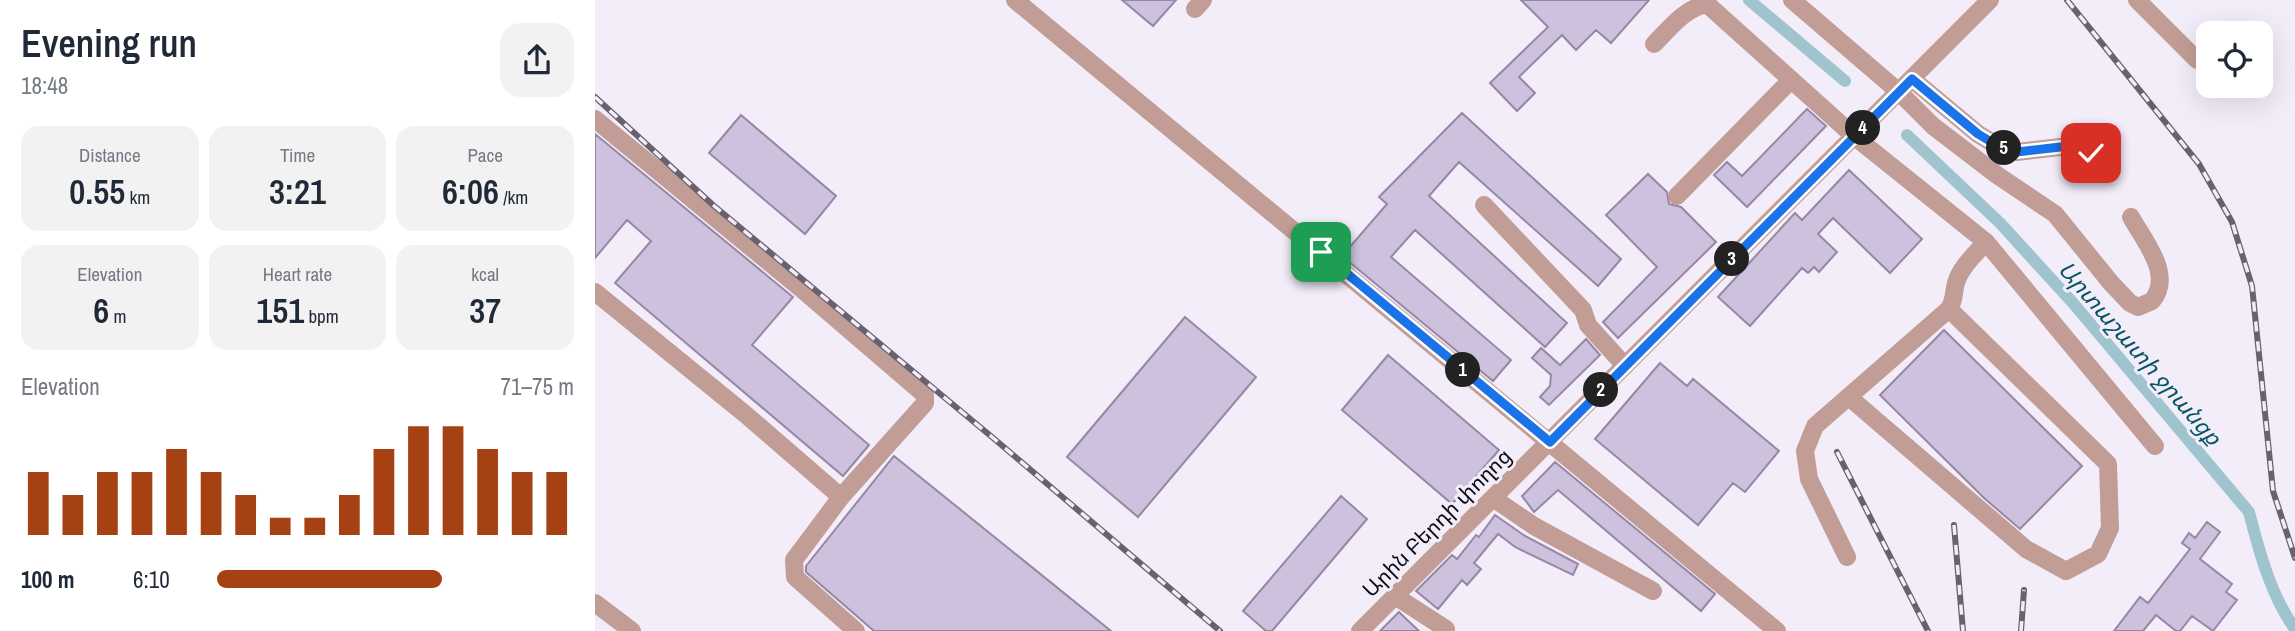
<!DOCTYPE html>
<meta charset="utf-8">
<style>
:root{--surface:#fff;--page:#f2f2f3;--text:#1f2937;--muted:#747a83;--accent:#a64113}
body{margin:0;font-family:"Archivo Narrow","Noto Sans Armenian",sans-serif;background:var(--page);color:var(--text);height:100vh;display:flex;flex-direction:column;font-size:26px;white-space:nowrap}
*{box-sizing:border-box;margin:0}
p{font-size:23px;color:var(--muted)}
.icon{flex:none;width:38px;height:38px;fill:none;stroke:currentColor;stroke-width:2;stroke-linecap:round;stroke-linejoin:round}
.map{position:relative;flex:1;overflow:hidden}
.sheet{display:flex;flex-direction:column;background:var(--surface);width:595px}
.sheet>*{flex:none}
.buttons{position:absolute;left:1601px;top:21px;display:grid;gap:14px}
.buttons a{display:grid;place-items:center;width:77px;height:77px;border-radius:14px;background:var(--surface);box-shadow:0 7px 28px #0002;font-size:35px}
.pin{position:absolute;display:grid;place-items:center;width:60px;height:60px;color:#fff;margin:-30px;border-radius:14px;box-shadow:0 4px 10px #0006}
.km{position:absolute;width:35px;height:35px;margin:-18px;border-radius:50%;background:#222;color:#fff;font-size:19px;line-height:35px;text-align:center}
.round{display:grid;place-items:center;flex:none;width:74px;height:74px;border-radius:21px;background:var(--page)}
.head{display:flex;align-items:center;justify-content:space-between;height:119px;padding:0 21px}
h1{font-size:38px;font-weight:600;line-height:52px}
.stats{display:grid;grid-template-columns:repeat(3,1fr);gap:10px;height:119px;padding:7px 21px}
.stats div{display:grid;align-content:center;border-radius:18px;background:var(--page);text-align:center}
.stats b{font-size:35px;font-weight:600}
.stats small{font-size:19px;font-weight:400}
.stats p{font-size:19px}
.chart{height:196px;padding:14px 21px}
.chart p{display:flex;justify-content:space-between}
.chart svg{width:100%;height:126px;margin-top:7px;stroke:var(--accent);stroke-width:6}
ul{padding:0 21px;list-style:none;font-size:23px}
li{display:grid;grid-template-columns:112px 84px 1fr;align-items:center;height:52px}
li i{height:18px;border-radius:9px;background:var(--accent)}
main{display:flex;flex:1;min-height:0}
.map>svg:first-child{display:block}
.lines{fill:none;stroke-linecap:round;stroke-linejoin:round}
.canal{stroke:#9fc4ce;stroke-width:12}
.building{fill:#cdc1dd;stroke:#9588a6;stroke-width:2}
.minor{stroke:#c29d95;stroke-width:18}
.rail-casing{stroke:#68626e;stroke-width:6}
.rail{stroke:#f3edfa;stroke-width:3.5;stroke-dasharray:10;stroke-linecap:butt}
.route-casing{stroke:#fff;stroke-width:14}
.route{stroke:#1a73e8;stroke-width:9}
.labels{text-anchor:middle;stroke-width:6;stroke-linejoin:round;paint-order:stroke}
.street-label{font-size:21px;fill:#0f0a15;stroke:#f3edfa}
.water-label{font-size:23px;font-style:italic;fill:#065565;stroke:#f3edfa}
</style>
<main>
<section class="sheet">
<div class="head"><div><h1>Evening run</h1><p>18:48</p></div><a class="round"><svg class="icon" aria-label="share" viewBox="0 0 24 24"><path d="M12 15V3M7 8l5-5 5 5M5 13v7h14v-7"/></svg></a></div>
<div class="stats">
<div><p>Distance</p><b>0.55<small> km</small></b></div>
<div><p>Time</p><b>3:21</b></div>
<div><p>Pace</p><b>6:06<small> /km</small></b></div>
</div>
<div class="stats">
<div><p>Elevation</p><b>6<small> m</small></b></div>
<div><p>Heart rate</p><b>151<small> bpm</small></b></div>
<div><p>kcal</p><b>37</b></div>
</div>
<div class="chart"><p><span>Elevation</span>71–75 m</p>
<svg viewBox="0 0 160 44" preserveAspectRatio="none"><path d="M5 44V22M15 44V30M25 44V22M35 44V22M45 44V14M55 44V22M65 44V30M75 44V38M85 44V38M95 44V30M105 44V14M115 44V6M125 44V6M135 44V14M145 44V22M155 44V22"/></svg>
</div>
<ul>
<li><b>100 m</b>6:10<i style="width:63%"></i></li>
</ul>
</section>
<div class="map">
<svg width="1700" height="631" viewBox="0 0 1700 631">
<rect width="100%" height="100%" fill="#f3edfa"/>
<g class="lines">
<path class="canal" d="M 1154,0 L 1250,81
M 1312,135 L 1405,223 L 1478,303 L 1654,512 C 1664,551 1676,596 1700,629"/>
</g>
<path class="building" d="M 527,0 L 581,0 L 558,26 Z
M 926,0 L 1054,0 L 1016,43 L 1001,30 L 981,50 L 967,35 L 924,77 L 940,93 L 922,111 L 895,83 L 953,27 Z
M 1212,109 L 1231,126 L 1152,207 L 1119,175 L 1132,162 L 1147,176 Z
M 867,113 L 1026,259 L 1003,286 L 864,162 L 834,196 L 972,323 L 950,347 L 820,230 L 796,257 L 916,360 L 898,381 L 747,256 L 792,204 L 784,197 Z
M 146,115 L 241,196 L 210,234 L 114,153 Z
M 0,134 L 198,297 L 157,345 L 274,445 L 248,476 L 20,283 L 56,241 L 32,220 L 0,258 Z
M 1254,170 L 1327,239 L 1295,273 L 1238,218 L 1223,234 L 1242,252 L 1224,272 L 1219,267 L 1213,273 L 1207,268 L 1155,326 L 1123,297 L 1200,213 L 1207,220 Z
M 1053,174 L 1072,192 L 1074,204 L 1086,207 L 1121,242 L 1023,338 L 1008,322 L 1062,267 L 1011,215 Z
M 590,317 L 661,377 L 543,517 L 472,457 Z
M 1349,330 L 1487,466 L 1425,529 L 1389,498 L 1285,395 Z
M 991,339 L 1005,355 L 954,405 L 945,397 L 955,386 L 956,375 L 937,358 L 946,348 L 965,365 Z
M 793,355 L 904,450 L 857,504 L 747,410 Z
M 1065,363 L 1092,386 L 1098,379 L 1184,451 L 1150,492 L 1138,483 L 1103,525 L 1000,439 Z
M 299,456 L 516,631 L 279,631 L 211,572 L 211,566 Z
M 960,462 L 1120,594 L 1106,611 L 963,490 L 939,512 L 927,496 Z
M 746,496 L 772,519 L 677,631 L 671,631 L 648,611 Z
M 900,515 L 930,536 L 983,564 L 978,575 L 920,547 L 903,534 L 879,563 L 886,569 L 872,585 L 867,580 L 843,609 L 821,591 L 857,555 L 862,559 L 881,535 L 884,537 Z
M 1612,522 L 1625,532 L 1605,559 L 1637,584 L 1631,592 L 1642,600 L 1618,631 L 1597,616 L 1585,631 L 1581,631 L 1561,615 L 1548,631 L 1519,631 L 1545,597 L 1553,603 L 1595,549 L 1587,543 L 1594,533 L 1600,538 Z
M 804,612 L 806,614 L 824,631 L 785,631 Z"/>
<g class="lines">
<path class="minor" d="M 420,0 L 1182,631
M 1197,0 L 1304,92 L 1338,126 L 1402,175 L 1460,214 L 1516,283 L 1535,303 L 1543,307 L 1557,301 C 1579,275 1549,241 1536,217
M 1542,0 L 1602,60
M 600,9 L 608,0
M 1059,44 C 1074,29 1090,8 1112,4 L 1260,137 L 1391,242 L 1560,446
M 1317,79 L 1383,134 L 1403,146 L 1422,152 L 1474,146 L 1496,153
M 0,119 L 209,291 L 330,395 L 330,403 L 246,497 L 199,560 L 200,577 L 261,631
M 1082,196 L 1196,80
M 889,205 L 988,310 L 993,325 L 1030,366
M 0,292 L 150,414 L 246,497
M 1255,398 L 1431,549 L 1471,571 L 1503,554 L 1515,528 L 1513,464 L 1354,309
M 898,498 L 939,526 L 1058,591
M 1252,557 L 1214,479 L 1210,451 L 1220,426 L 1354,309 C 1360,299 1358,294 1361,283 C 1365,268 1381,253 1391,242
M 800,596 L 851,629
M 0,603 L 37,631
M 765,631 L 1395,0"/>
<defs>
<path id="rail" d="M 1472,0 L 1604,164 L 1637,222 L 1657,286 L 1678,491 L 1700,558
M 0,97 L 118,205 L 397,437 L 625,631
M 1242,452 L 1333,631
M 1359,525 L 1368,631
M 1426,631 L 1429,590"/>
</defs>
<use href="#rail" class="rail-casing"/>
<use href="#rail" class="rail"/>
</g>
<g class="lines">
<defs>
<path id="route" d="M 726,252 L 955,442 L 1317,79 L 1383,134 L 1403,146 L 1422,152 L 1474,146 L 1496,153"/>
</defs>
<use href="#route" class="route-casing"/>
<use href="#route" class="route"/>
</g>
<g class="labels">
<g class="street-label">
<text transform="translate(842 523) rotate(-45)" y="7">Արին Բերդի փողոց</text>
</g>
<g class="water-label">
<text transform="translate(1545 353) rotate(49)" y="8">Արտաշատի ջրանցք</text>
</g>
</g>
</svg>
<div class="buttons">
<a><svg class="icon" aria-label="locate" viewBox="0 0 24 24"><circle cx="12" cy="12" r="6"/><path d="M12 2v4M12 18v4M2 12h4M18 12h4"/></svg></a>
</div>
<div class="pin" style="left:726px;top:252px;background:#1e9e55"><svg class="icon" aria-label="arrive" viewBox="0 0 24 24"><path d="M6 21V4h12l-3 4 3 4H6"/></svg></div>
<div class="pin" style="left:1496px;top:153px;background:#d93025"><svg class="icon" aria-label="check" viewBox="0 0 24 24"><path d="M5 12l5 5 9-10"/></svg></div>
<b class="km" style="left:868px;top:370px">1</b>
<b class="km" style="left:1006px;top:390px">2</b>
<b class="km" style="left:1137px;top:259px">3</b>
<b class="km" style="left:1268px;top:128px">4</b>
<b class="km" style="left:1409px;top:148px">5</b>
</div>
</main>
